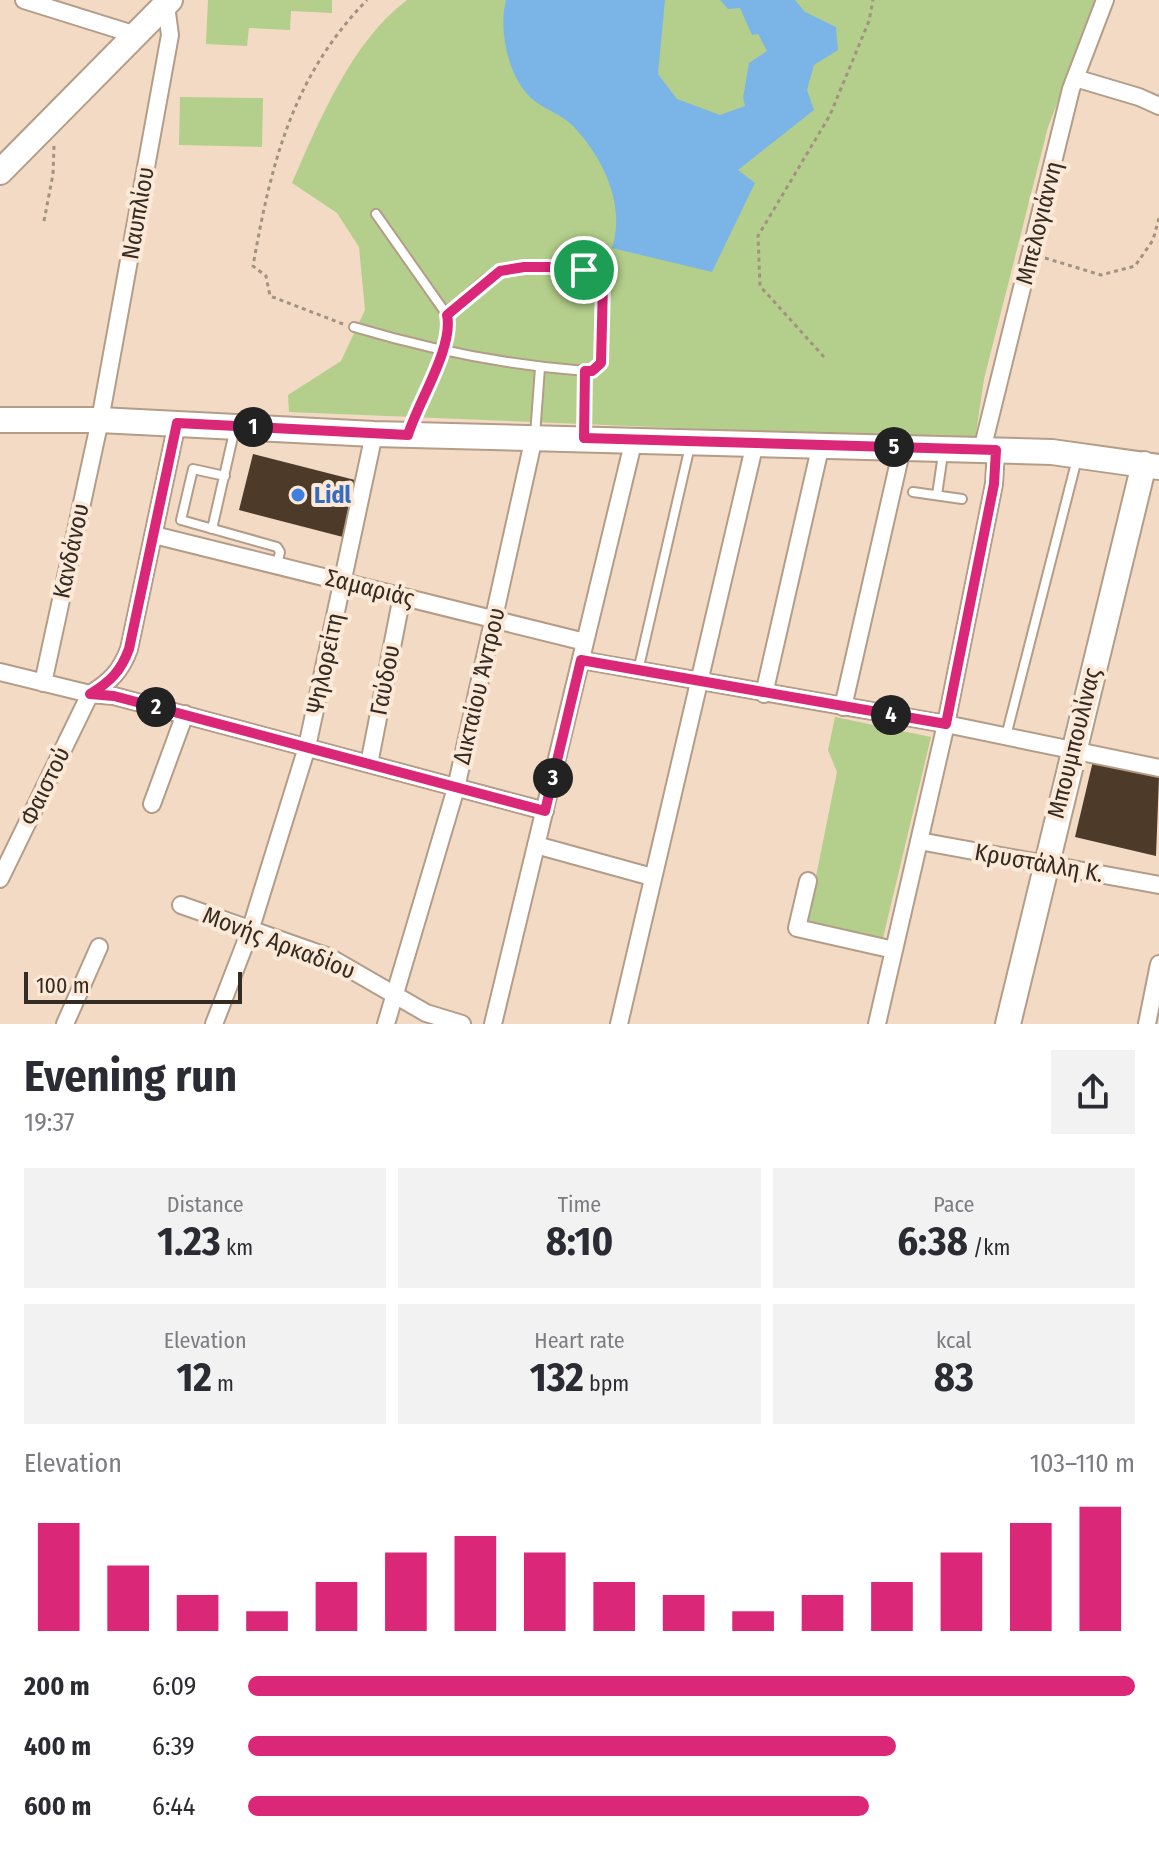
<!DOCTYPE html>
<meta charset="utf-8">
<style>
:root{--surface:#fff;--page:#f2f2f3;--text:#2b2b33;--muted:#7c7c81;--accent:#db2777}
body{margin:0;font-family:"Fira Sans Condensed",sans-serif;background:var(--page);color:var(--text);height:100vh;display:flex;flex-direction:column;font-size:30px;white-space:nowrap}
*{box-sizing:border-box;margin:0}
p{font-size:26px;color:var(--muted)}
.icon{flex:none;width:44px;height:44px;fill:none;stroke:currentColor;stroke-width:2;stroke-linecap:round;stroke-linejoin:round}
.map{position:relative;height:1024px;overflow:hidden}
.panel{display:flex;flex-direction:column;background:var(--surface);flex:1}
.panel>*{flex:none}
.scale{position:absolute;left:24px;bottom:20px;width:218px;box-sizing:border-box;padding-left:8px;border:4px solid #342b23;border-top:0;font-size:22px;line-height:28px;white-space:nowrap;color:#342b23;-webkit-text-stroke:6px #fce9d7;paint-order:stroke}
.pin{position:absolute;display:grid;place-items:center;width:68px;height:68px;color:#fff;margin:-34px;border:4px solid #fff;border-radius:50%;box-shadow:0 2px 8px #0007}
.km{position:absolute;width:40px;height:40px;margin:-20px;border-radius:50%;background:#222;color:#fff;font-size:22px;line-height:40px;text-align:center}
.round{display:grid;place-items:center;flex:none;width:84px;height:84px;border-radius:0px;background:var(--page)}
.summary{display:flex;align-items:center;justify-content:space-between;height:136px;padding:0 24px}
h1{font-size:44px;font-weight:700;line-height:60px}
.metrics{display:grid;grid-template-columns:repeat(3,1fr);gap:12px;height:136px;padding:8px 24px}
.metrics div{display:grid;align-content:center;border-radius:0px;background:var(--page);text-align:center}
.metrics b{font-size:40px;font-weight:700}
.metrics small{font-size:22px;font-weight:400}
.metrics p{font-size:22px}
.chart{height:224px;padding:16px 24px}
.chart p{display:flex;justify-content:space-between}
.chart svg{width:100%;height:144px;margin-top:8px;stroke:var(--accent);stroke-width:6}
ul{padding:0 24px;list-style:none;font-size:26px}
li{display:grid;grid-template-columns:128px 96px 1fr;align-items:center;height:60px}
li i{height:20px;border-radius:10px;background:var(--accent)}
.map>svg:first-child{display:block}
.green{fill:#b4cf8b}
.water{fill:#7bb5e8}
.building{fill:#4d3a28}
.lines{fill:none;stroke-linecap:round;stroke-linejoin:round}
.lane-casing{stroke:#b39d88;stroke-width:12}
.street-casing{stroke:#b39d88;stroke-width:20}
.secondary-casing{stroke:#b39d88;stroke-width:28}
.path{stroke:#a39182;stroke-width:3;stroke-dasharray:4 4;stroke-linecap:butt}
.lane{stroke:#fff;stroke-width:8}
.street{stroke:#fff;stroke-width:16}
.secondary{stroke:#fff;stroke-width:24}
.route-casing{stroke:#fff;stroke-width:16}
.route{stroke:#db2777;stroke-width:10}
.shop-dot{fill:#3f7fe0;stroke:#fce9d7;stroke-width:3}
.labels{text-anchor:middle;stroke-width:8;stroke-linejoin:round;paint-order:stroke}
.street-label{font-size:24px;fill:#342b23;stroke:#fce9d7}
.shop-label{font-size:24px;font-weight:bold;fill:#366cbe;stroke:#fce9d7;text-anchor:start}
</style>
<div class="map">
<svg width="1159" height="1024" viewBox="0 0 1159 1024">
<rect width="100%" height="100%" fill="#f2dac5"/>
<path class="green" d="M 208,0 L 332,0 L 332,13 L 291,11 L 290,30 L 249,28 L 247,46 L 206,44 Z
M 407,0 L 1097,0 L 1048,127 L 984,379 L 975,440 L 289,412 L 288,395 L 341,361 L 365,310 L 359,247 L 337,213 L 292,183 C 319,121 352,41 407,0 Z
M 180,97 L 263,98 L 262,147 L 179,145 Z
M 835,717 L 931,737 L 883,938 L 807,921 L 837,772 L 828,750 Z"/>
<path class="water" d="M 506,0 L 665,0 L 658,74 L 677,99 L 720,115 L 745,106 L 743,98 L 749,63 L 767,51 L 758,34 L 752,35 L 740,8 L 728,9 L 720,0 L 795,0 L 805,12 L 836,27 L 838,50 L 814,65 L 807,90 L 814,110 L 738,170 L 755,183 L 712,272 L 612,248 C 626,205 603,157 572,125 C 561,114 543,109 531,98 C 508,77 498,29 506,0 Z"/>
<path class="building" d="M 253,454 L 355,480 L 343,537 L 239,510 Z
M 1093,761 L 1159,777 L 1156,856 L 1075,837 Z"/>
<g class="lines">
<defs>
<path id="lane" d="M 376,214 L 447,315 C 455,351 420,397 409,430
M 354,327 C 431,350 505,365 585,371 L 592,371 L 601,363 L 603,283 C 589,264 523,263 501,271 C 481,278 463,302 447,315
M 535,435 L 540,368
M 584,438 L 585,371
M 225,476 L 193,469 L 181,520 L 277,547 L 280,552 L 277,565
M 913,492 L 962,499
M 937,495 L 943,454
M 212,529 L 235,428
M 638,671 L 690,446
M 1006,736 L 1077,459"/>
<path id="street" d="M 24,0 L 136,35
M 1075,78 L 1139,97 L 1159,106
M 982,450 L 1071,89 L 1105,0
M 154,535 L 585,642
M 581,660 L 946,724 L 1159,768
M 0,672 L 90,694 L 114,696 L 545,811
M 43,683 L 100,420 L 170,35 L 167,13 L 161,8
M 764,694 L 821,444
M 843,707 L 902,448
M 369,764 L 402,596
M 152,804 L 185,714
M 919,841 L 1159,885
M 536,845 L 652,877
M 0,879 L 90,694 C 110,682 121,671 129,649 L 177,423
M 808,881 L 797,928 L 894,950
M 181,905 L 329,957 L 426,1013 L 462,1024
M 65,1024 L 99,947
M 214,1024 L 250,931 L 307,747 L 374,434
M 386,1024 L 456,788 L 534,437
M 493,1024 L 634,439
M 619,1024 L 755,443
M 877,1024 L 946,724 L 994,484 L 996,450
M 1147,1024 L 1159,964"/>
<path id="secondary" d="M 0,172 L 170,0
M 0,420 L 100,420 L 374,434 L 1052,452 L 1159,467
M 1008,1024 L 1144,464"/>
</defs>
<use href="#lane" class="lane-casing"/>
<use href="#street" class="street-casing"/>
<use href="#secondary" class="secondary-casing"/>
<path class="path" d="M 44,221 L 53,174 L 54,146
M 1045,258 L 1101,275 L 1135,266 L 1153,240 L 1159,218
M 343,324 L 270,296 L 266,276 L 253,266 C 271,164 292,77 367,0
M 824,357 L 760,286 L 758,236 L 830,115 L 869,21 L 873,0"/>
<use href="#lane" class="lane"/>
<use href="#street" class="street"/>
<use href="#secondary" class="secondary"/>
</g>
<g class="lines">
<defs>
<path id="route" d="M 524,267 C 548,268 587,262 603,283 L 601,363 L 592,371 L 585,371 L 584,438 L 996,450 L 994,484 L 946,724 L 581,660 L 545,811 L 114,696 L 90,694 C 110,682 121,671 129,649 L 177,423 L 408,435 C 418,402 454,347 447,315 L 500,271 Z"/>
</defs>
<use href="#route" class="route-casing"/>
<use href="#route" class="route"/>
</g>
<circle class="shop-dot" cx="298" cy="495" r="8"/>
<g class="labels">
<g class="street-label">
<text transform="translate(138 213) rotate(-80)" y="8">Ναυπλίου</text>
<text transform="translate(1039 223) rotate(-76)" y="8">Μπελογιάννη</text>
<text transform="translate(71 551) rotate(-78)" y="8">Κανδάνου</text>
<text transform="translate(370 588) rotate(14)" y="8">Σαμαριάς</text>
<text transform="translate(325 663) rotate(-78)" y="8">Ψηλορείτη</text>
<text transform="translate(385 680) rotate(-79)" y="8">Γαύδου</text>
<text transform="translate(479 686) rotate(-77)" y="8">Δικταίου Άντρου</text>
<text transform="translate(1074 743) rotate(-76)" y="8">Μπουμπουλίνας</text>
<text transform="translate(45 786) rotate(-64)" y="8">Φαιστού</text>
<text transform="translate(1039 863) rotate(10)" y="8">Κρυστάλλη Κ.</text>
<text transform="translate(279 943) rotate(21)" y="8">Μονής Αρκαδίου</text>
</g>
<g class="shop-label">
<text x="314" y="503">Lidl</text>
</g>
</g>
</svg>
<div class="scale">100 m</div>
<div class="pin" style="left:584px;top:270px;background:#1e9e55"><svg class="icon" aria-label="arrive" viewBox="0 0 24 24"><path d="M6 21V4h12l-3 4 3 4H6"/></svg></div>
<b class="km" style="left:253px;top:427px">1</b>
<b class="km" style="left:156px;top:707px">2</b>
<b class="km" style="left:553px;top:778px">3</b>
<b class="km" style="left:891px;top:715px">4</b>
<b class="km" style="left:894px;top:447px">5</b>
</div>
<section class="panel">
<div class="summary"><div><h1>Evening run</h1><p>19:37</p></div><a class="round"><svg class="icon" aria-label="share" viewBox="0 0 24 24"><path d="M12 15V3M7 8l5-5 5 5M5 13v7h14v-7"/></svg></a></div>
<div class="metrics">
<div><p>Distance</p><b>1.23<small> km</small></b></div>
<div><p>Time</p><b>8:10</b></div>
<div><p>Pace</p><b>6:38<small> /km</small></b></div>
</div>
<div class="metrics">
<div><p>Elevation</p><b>12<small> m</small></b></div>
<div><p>Heart rate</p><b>132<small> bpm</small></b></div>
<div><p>kcal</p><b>83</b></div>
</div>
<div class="chart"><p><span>Elevation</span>103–110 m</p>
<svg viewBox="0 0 160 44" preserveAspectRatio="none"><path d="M5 44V11M15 44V24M25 44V33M35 44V38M45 44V29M55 44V20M65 44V15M75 44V20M85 44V29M95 44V33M105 44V38M115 44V33M125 44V29M135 44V20M145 44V11M155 44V6"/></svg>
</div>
<ul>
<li><b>200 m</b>6:09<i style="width:100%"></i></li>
<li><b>400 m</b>6:39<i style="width:73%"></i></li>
<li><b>600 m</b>6:44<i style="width:70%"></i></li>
</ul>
</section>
